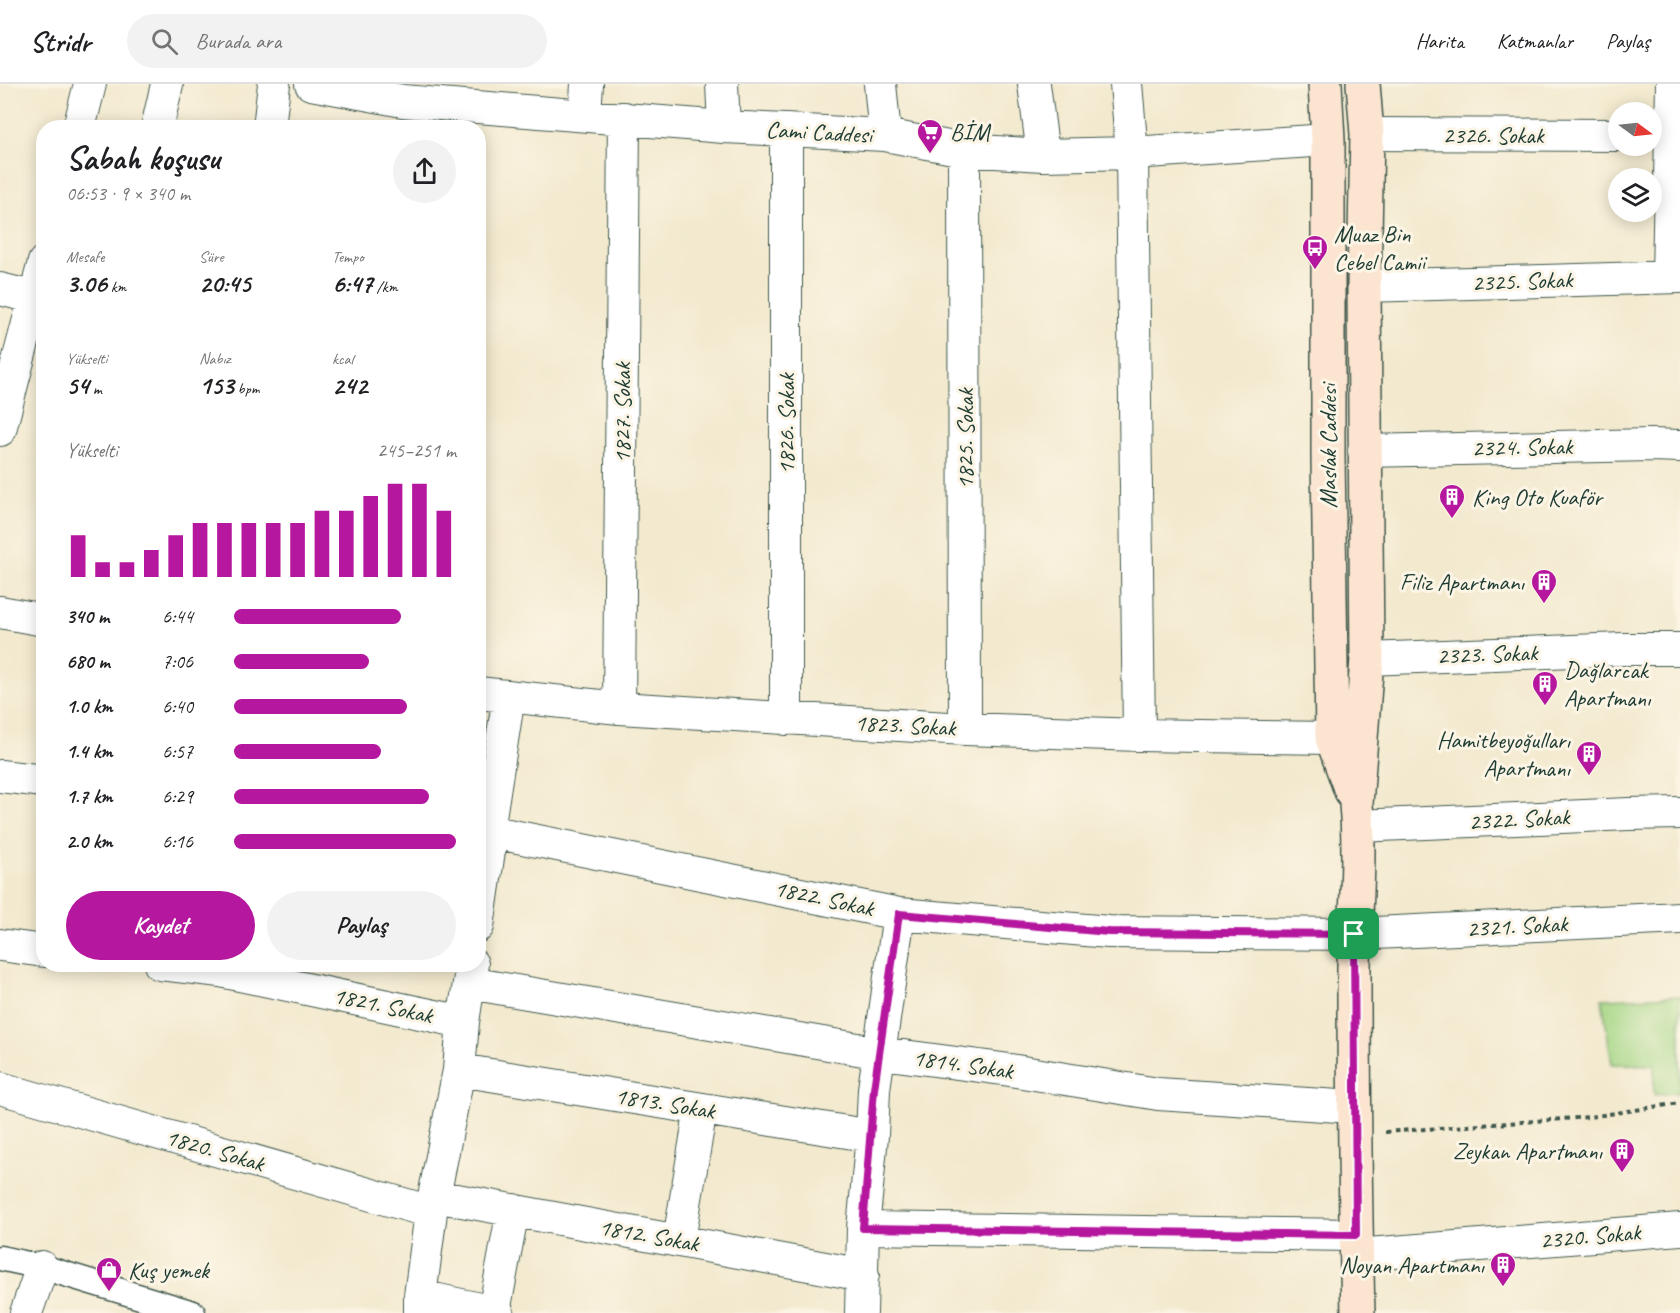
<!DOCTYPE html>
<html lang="tr">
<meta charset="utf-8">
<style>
:root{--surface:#fff;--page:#f2f2f2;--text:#202124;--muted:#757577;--line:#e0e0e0;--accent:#b5179e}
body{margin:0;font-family:Caveat,sans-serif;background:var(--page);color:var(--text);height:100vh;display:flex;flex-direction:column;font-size:22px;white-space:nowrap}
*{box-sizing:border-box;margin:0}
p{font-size:20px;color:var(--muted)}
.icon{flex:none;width:33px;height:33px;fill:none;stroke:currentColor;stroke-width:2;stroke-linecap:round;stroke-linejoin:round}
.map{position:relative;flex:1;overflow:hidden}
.sheet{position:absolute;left:36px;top:36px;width:450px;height:852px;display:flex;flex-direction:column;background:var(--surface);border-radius:24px;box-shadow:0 3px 15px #0003}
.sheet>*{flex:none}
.needle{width:39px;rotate:105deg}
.controls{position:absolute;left:1608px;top:18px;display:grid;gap:12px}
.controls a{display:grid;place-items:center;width:54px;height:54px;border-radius:50%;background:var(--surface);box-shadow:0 3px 15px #0003;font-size:30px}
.pin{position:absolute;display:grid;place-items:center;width:51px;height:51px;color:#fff;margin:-26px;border-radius:12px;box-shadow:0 3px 9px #0006}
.round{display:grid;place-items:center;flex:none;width:63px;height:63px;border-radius:32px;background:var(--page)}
.head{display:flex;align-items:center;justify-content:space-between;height:102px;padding:0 30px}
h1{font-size:33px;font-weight:800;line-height:45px}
.figures{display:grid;grid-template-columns:repeat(3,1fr);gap:9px;height:102px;padding:6px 30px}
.figures div{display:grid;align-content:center}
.figures b{font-size:26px;font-weight:800}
.figures small{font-size:16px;font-weight:400}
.figures p{font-size:16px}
.chart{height:168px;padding:12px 30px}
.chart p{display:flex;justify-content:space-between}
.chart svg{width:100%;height:108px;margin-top:6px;stroke:var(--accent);stroke-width:6}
.primary-button{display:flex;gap:12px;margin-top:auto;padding:12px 30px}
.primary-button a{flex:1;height:69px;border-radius:36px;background:var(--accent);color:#fff;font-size:24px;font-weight:800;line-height:69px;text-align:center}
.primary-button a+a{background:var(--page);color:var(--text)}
ul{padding:0 30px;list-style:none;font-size:20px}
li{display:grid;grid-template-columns:96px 72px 1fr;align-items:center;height:45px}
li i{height:15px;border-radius:8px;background:var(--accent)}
header{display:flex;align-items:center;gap:36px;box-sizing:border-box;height:84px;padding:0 30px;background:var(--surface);border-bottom:2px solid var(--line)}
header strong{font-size:28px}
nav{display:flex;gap:33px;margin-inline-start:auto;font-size:21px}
.search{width:420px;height:54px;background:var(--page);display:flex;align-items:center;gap:15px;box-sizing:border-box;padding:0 21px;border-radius:33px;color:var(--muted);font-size:22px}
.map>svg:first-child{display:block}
.green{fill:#a4d685;stroke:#628a5c;stroke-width:1.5}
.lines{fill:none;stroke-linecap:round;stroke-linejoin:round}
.pedestrian-casing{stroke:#3f574b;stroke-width:27}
.minor-casing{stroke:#3f574b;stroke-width:34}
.secondary-casing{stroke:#3f574b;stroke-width:36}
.path{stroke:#3f574b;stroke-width:4;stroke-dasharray:4.5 4.5;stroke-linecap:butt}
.pedestrian{stroke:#fff;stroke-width:24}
.minor{stroke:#fff;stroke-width:32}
.secondary{stroke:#fce5d0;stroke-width:33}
.route-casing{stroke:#fff;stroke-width:12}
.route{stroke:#b5179e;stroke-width:8}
.labels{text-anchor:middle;stroke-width:6;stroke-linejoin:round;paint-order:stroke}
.street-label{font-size:24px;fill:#1f3d34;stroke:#fcf5e5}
.poi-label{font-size:24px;fill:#1f3d34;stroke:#fcf5e5;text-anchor:start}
</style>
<header>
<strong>Stridr</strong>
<div class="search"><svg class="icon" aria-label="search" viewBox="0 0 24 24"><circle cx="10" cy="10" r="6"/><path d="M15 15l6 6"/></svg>Burada ara</div>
<nav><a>Harita</a><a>Katmanlar</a><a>Paylaş</a></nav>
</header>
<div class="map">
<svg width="1680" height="1229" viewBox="0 0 1680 1229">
<rect width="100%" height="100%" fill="#fcf5e5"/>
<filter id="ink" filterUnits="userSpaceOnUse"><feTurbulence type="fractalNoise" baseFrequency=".0167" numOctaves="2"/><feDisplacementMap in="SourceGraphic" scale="12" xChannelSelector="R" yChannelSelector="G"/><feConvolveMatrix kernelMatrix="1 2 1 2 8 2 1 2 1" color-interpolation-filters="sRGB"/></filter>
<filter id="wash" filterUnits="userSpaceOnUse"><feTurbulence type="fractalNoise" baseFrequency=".008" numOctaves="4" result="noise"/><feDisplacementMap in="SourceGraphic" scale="24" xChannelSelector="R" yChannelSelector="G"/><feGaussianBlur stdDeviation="1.35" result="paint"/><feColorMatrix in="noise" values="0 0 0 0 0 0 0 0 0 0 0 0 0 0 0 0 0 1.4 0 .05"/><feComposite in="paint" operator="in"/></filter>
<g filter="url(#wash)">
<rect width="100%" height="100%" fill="#f2e9ce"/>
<path class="green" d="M 1680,912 L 1680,1008 L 1654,1011 L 1654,981 L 1612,980 L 1602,915 Z"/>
</g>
<g filter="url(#ink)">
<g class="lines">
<defs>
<path id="pedestrian" d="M 0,1174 L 42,1183 L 193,1229"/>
<path id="minor" d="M 311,0 L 403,17 L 724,43 L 885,51 L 964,66 L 1043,71 L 1132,69 L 1328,56
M 722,0 L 724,43
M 880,0 L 885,51
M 1034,0 L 1043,71
M 1126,0 L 1132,69 L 1139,651
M 585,31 L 587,0
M 79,44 L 90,0
M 157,44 L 167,0
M 269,44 L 274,0
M 786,46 L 786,635
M 1367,50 L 1618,51
M 964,66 L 965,645
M 1668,193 L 1672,0
M 1364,202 L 1680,193
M 0,205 L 44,216
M 0,346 L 44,178
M 1364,367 L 1652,361 L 1680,362
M 0,528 L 44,536
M 1367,575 L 1623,565 L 1680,565
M 478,609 L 619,624 L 965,645 L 1139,651 L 1332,654
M 619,624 L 624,34
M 0,692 L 44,697
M 1358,742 L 1629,730 L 1680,729
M 478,745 L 899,830 L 1109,848 L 1355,850 L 1680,834
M 478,842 L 492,746 L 490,733 L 509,612
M 0,861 L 44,867
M 160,880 L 221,887 L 463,938
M 469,899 L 881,969 L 1010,986 L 1158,1010 L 1354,1023
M 459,986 L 872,1052
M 0,1004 L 431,1128
M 435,1112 L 863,1191
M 863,1144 L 1356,1151
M 679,1156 L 701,1025
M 1356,1171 L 1680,1145
M 420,1212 L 498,1229
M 494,1228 L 513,1126
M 26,1229 L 42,1183
M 420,1229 L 420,1212 L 431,1128 L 459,986 L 463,938 L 472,880
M 861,1229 L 863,1144 L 872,1052 L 874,1005 L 899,830"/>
<path id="secondary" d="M 1325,0 L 1328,56 L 1328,372 L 1332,654 L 1351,707
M 1358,1229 C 1355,1114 1354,999 1354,884 C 1355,830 1361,774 1356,720 L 1367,575 L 1364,202 L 1367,50 L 1363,0"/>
</defs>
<use href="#pedestrian" class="pedestrian-casing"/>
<use href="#minor" class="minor-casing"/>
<use href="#secondary" class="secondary-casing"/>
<path class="path" d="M 1385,1048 L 1590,1033 L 1680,1019"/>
<use href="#pedestrian" class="pedestrian"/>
<use href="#minor" class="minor"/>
<use href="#secondary" class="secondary"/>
</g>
</g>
<g class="lines" filter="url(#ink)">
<defs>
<path id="route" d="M 899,830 L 1109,848 L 1354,850 L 1356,1151 L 863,1144 L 874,1005 Z"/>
</defs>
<use href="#route" class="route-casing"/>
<use href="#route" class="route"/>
</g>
<defs>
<symbol id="supermarket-pin" viewBox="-11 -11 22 30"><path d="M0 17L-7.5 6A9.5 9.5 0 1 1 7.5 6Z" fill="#b5179e" stroke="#fcf5e5"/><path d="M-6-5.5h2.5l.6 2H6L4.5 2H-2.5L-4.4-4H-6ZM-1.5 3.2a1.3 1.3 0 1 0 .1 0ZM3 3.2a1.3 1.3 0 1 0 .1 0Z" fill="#fff"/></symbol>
<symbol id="bus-pin" viewBox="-11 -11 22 30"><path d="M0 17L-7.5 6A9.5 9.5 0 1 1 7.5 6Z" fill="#b5179e" stroke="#fcf5e5"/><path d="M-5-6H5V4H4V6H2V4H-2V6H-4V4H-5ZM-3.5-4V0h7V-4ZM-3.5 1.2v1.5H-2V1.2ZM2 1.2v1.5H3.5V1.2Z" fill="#fff"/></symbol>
<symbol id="building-pin" viewBox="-11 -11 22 30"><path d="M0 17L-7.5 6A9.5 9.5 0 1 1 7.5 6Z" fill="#b5179e" stroke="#fcf5e5"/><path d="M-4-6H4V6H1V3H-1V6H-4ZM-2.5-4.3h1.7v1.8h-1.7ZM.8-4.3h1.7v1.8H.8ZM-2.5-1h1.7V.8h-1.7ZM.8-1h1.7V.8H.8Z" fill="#fff"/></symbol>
<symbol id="shop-pin" viewBox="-11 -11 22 30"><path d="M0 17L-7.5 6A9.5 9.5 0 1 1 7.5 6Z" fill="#b5179e" stroke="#fcf5e5"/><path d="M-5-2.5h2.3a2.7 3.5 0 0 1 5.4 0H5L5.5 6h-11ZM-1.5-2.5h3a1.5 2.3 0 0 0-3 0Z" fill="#fff"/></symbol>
</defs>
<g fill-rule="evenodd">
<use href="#supermarket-pin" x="915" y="33" width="30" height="40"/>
<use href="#bus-pin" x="1300" y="149" width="30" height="40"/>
<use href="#building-pin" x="1437" y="398" width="30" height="40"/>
<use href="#building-pin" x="1529" y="483" width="30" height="40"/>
<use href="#building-pin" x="1530" y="585" width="30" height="40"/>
<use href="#building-pin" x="1574" y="655" width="30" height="40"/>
<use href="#building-pin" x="1607" y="1052" width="30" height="40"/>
<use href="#building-pin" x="1488" y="1166" width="30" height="40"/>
<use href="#shop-pin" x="94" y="1171" width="30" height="40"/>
</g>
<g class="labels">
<g class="street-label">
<text transform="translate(819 48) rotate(3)" y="8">Cami Caddesi</text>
<text x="1493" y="59">2326. Sokak</text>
<text transform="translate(1522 197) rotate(-2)" y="8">2325. Sokak</text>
<text transform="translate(622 329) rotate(-90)" y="8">1827. Sokak</text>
<text transform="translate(786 340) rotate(-90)" y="8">1826. Sokak</text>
<text transform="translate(965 355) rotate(-90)" y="8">1825. Sokak</text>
<text transform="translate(1328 362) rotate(-90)" y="8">Maslak Caddesi</text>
<text transform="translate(1522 363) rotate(-1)" y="8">2324. Sokak</text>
<text transform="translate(1487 570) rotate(-2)" y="8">2323. Sokak</text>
<text transform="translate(905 641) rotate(3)" y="8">1823. Sokak</text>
<text transform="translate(1519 735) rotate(-3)" y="8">2322. Sokak</text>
<text transform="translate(824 814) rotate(12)" y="8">1822. Sokak</text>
<text transform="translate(1517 842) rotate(-3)" y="8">2321. Sokak</text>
<text transform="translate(383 921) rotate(12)" y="8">1821. Sokak</text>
<text transform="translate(963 980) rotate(8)" y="8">1814. Sokak</text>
<text transform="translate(665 1019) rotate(9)" y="8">1813. Sokak</text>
<text transform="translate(215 1066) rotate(16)" y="8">1820. Sokak</text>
<text transform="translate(649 1151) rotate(10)" y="8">1812. Sokak</text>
<text transform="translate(1590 1152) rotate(-5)" y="8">2320. Sokak</text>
</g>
<g class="poi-label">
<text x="950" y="56">BİM</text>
<text x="1334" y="158">Muaz Bin<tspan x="1334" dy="28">Cebel Camii</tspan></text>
<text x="1472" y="421">King Oto Kuaför</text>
<text x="1524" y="506" text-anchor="end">Filiz Apartmanı</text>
<text x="1564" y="594">Dağlarcak<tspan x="1564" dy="28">Apartmanı</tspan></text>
<text x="1570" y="664" text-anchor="end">Hamitbeyoğulları<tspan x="1570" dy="28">Apartmanı</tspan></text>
<text x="1602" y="1075" text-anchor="end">Zeykan Apartmanı</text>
<text x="1484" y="1189" text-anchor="end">Noyan Apartmanı</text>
<text x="128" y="1194">Kuş yemek</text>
</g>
</g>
</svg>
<div class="controls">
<a><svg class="needle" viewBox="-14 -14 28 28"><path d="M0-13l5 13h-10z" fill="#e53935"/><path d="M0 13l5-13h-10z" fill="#757577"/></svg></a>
<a><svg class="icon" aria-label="layers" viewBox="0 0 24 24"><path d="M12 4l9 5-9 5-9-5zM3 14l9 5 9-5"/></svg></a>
</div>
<div class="pin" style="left:1354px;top:850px;background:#1e9e55"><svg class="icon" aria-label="arrive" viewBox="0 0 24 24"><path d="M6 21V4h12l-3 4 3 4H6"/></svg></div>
<section class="sheet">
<div class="head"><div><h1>Sabah koşusu</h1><p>06:53 · 9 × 340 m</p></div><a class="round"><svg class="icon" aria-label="share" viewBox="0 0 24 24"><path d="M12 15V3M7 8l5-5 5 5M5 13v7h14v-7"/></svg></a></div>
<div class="figures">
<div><p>Mesafe</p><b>3.06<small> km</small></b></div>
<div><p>Süre</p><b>20:45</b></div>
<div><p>Tempo</p><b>6:47<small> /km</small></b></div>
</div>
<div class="figures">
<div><p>Yükselti</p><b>54<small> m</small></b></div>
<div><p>Nabız</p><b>153<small> bpm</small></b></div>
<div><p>kcal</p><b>242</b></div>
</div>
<div class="chart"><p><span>Yükselti</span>245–251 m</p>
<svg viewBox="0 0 160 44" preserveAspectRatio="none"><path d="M5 44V27M15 44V38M25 44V38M35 44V33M45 44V27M55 44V22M65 44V22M75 44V22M85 44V22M95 44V22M105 44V17M115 44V17M125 44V11M135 44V6M145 44V6M155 44V17"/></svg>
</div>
<ul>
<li><b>340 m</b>6:44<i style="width:75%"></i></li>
<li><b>680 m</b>7:06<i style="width:61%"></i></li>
<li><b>1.0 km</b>6:40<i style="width:78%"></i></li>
<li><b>1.4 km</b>6:57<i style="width:66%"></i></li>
<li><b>1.7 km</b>6:29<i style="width:88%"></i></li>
<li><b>2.0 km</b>6:16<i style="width:100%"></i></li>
</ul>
<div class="primary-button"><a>Kaydet</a><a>Paylaş</a></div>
</section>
</div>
